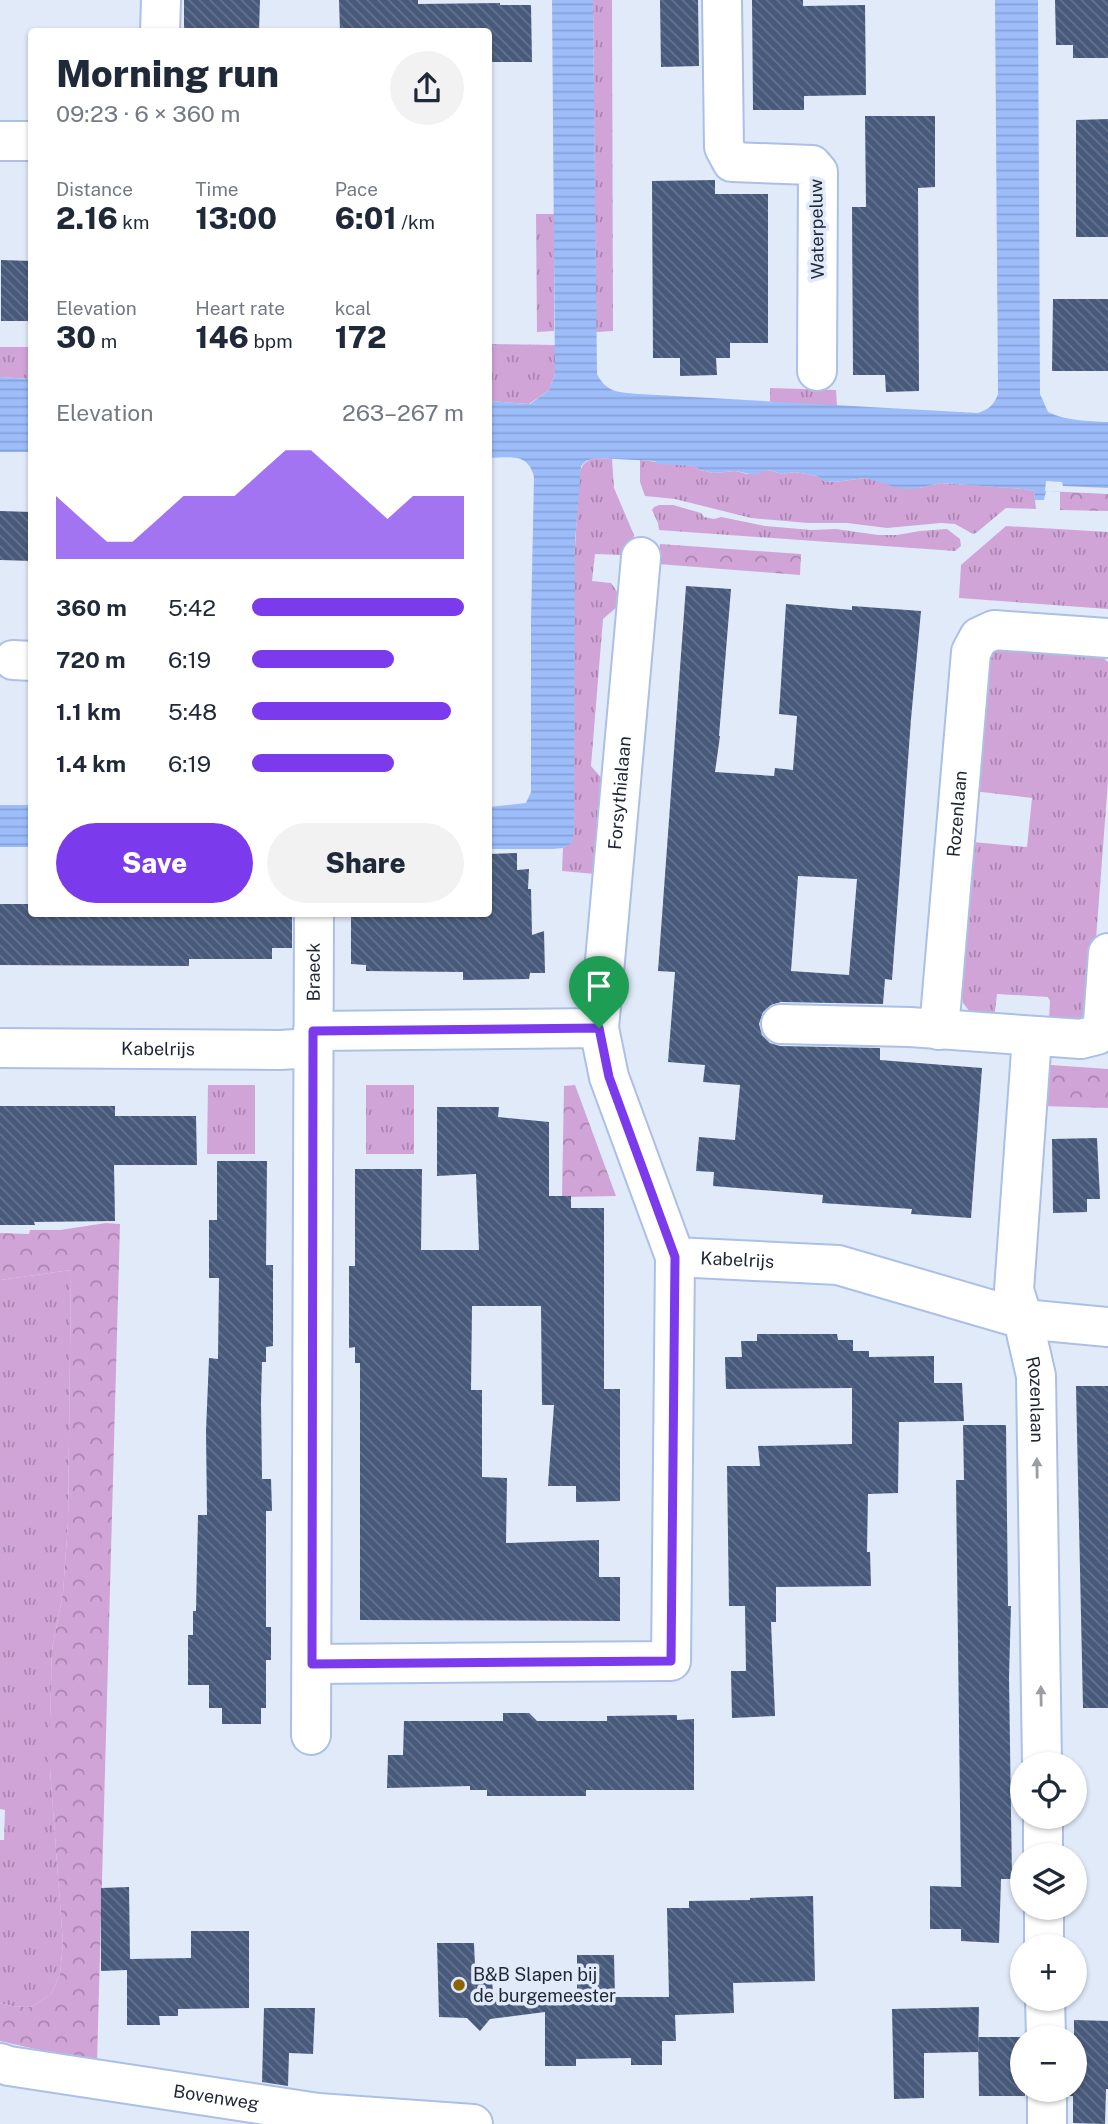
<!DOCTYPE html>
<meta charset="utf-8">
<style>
:root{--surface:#fff;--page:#f2f2f3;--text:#1f2937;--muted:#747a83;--accent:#7c3aed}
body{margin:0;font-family:"Public Sans",sans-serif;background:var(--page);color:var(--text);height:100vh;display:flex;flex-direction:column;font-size:26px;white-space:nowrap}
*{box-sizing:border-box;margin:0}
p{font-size:23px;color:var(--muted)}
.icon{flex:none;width:38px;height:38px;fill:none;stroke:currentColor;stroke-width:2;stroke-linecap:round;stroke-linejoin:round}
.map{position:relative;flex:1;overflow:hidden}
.side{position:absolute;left:28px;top:28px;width:464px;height:889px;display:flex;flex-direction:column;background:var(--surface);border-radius:7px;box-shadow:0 2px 5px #0004}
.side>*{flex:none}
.controls{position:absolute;left:1010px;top:1752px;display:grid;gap:14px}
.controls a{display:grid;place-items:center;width:77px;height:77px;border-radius:50%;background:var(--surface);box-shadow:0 2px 5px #0004;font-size:35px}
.pin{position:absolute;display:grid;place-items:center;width:60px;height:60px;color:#fff;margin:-72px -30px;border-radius:50% 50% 50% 0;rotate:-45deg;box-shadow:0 0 7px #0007}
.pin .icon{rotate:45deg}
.round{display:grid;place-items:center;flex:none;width:74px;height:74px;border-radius:37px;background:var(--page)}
.headline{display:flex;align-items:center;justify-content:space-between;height:119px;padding:0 28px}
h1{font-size:38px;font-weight:800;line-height:52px}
.stats{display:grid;grid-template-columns:repeat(3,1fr);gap:10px;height:119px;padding:7px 28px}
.stats div{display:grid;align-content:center}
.stats b{font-size:30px;font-weight:800}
.stats small{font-size:19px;font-weight:400}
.stats p{font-size:19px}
.chart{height:196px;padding:14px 28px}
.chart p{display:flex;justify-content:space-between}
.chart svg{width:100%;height:126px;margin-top:7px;fill:var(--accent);opacity:.7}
.cta{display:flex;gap:14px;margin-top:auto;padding:14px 28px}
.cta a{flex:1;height:80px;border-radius:42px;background:var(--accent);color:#fff;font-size:28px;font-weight:800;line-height:80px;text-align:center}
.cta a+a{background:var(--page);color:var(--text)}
ul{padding:0 28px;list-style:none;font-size:23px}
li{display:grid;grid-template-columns:112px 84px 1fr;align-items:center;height:52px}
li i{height:18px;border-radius:9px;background:var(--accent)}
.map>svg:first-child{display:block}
.grass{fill:url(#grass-tufts)}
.forest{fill:url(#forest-crowns)}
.water{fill:url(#water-rules)}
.pier{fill:#e1eaf9}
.building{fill:url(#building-back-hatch);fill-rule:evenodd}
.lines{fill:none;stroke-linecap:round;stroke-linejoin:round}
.minor-casing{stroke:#acc0e6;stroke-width:42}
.minor{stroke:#fff;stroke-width:38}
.oneway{fill:#9a9da4}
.route-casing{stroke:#fff;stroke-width:14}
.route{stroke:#7c3aed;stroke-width:9}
.poi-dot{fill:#8b6505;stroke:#e1eaf9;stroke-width:2.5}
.labels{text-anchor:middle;stroke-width:7;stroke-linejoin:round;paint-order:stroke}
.street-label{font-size:18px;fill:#1e2634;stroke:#e1eaf9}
.poi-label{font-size:18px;fill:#1e2634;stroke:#e1eaf9;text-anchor:start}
</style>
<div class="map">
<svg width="1108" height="2124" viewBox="0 0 1108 2124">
<defs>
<pattern id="grass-tufts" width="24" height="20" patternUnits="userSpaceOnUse" patternTransform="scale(1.75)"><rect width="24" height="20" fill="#d1a4d7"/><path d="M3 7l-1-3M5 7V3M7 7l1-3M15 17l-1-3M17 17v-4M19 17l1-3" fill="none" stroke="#a985af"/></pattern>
<pattern id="forest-crowns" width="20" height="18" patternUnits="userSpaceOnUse" patternTransform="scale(1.75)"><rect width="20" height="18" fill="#d1a4d7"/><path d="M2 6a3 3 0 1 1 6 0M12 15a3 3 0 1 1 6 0" fill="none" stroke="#a985af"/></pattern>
<pattern id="water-rules" width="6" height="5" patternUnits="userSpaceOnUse" patternTransform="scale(1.75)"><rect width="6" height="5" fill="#9dbdfa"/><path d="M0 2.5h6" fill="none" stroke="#87a2d7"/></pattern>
<pattern id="building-back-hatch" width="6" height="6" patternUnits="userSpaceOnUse" patternTransform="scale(1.75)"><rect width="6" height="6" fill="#485a7b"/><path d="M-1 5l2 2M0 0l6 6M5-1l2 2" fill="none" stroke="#65738d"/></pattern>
</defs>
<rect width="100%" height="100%" fill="#e1eaf9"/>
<path class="grass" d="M 593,0 L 612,0 L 613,331 L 596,332 Z
M 536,214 L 554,214 L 554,331 L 537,332 Z
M 488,344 L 555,345 L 555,374 L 549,390 L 529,404 L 488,401 Z
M 0,347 L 31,347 L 31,379 L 0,377 Z
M 770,388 L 836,390 L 837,406 L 770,402 Z
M 595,458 L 612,459 L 614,488 L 634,535 L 633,544 L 622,555 L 595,554 L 592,581 L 611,583 L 618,593 L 617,607 L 603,619 L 591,766 L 604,781 L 595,874 L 562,871 L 563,848 L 571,843 L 574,831 L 574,565 L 579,477 C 581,466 583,462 595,458 Z
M 640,460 L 694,466 L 700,470 L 714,473 L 736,471 L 747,474 L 768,470 L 782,474 L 795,472 L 817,476 L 824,481 L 835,482 L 865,478 L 919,488 L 941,483 L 1024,489 L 1034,491 L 1036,509 L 1006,508 L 976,533 L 973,534 L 955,524 L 941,523 L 887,528 L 847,523 L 808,523 L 751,518 L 675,499 L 645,496 L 640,482 Z
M 659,505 L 673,505 L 701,513 L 704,517 L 714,519 L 721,517 L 765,526 L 812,530 L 836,529 L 878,535 L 897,535 L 920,531 L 947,529 L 960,539 L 961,546 L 955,551 L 659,530 L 658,523 L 652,510 L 654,507 Z
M 1006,526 L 1108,532 L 1108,609 L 959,598 L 961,565 Z
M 997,649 L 1098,653 L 1108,662 L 1108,781 L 1091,1005 C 1079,1027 1071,1021 1049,1021 L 1050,1001 L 1048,997 L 997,994 L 994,1018 L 971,1013 L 963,1003 L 961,994 L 973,842 L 1027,847 L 1032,798 L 973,791 L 981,677 L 992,652 Z
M 208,1085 L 255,1085 L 255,1154 L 207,1154 Z
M 366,1085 L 414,1085 L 414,1154 L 366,1154 Z
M 71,1270 L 68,1522 L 63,1593 L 52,1650 L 50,1719 L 50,1769 L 63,1943 L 60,1974 L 51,1994 L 31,2007 L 11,2006 L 0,2003 L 0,1840 L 4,1840 L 5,1810 L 0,1809 L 0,1280 Z"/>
<path class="forest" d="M 1060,491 L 1108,494 L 1108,511 L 1060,510 Z
M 660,544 L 801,554 L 800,575 L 658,564 Z
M 1051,1065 L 1108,1069 L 1108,1108 L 1041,1106 L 1047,1072 Z
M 575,1085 L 616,1196 L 562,1197 L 564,1086 Z
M 106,1223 L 120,1224 L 97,2063 L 0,2041 L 0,2003 L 11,2006 L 31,2007 L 51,1994 L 60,1974 L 63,1943 L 50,1769 L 50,1719 L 52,1650 L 63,1593 L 68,1522 L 71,1270 L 0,1280 L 0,1233 L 29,1234 L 30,1230 L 60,1230 Z"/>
<path class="water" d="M 552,0 L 593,0 L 597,374 C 607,394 620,392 639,394 L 978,413 C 989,409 994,405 998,394 L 995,0 L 1038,0 L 1040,394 L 1048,412 C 1066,421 1088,421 1108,422 L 1108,494 L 1046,491 L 1044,500 L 1035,500 L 1034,491 L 1023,489 L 941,483 L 919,488 L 902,489 L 865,478 L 835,482 L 824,481 L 817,476 L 795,472 L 782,474 L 768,470 L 754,475 L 736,471 L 714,473 L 700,470 L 694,466 L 657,464 L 655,461 L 595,458 L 586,461 L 581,466 L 575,542 L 574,831 L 572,843 L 563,848 L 553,849 L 488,849 L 488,807 L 526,803 L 531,792 L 531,621 L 534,477 C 528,452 509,458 488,458 L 488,401 L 530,404 L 549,390 L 555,374 Z
M 0,377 L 31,379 L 31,452 L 0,452 Z
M 0,805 L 31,805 L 31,847 L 0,847 Z"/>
<path class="pier" d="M 1046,481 L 1062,482 L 1063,486 L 1108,488 L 1108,494 L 1045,491 Z"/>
<path class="building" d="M 184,0 L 260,0 L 259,31 L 184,32 Z
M 339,0 L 418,0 L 418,4 L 500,3 L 500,5 L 531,5 L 532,62 L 488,62 L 488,32 L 340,32 Z
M 660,0 L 698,0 L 699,66 L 661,67 Z
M 752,0 L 803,0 L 803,6 L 865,5 L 866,95 L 804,96 L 804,110 L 753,110 Z
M 1055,0 L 1108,0 L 1108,58 L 1073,58 L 1073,45 L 1056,45 Z
M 865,116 L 935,116 L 935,187 L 918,188 L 919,391 L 886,392 L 885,375 L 853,375 L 852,207 L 866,207 Z
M 1108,119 L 1108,237 L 1076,237 L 1076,120 Z
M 715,180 L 715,194 L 768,194 L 768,343 L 730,343 L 730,358 L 716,358 L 717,375 L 680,376 L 680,358 L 653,358 L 652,181 Z
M 1,260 L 32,261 L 32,321 L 1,321 Z
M 1053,299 L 1108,299 L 1108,371 L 1052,371 Z
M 0,511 L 32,512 L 32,561 L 0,560 Z
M 686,586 L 731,589 L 719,736 L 720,736 L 715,772 L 774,776 L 775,768 L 793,770 L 797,716 L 779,714 L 786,604 L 852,610 L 852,606 L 921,611 L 911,719 L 892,980 L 885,979 L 883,1004 L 781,1002 L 771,1005 L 763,1012 L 759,1024 L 762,1035 L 770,1043 L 780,1046 L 880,1048 L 880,1060 L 982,1068 L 971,1218 L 911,1214 L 912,1209 L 822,1203 L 823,1195 L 713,1186 L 714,1172 L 696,1171 L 699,1137 L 735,1140 L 740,1085 L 703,1082 L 705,1065 L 668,1062 L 675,972 L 658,971 ZM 798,876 L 857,879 L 849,975 L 791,971 Z
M 517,853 L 517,870 L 529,869 L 528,889 L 531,889 L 532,935 L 544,931 L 545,973 L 530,973 L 529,979 L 463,980 L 463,972 L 366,971 L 366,965 L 351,964 L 351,917 L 368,917 L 368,914 L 488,914 L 488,854 Z
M 0,904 L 32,904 L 32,914 L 292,914 L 292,948 L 272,948 L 272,959 L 189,959 L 189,966 L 0,965 Z
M 0,1106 L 115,1106 L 115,1116 L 196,1116 L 197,1165 L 114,1165 L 115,1221 L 34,1222 L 35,1225 L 0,1225 Z
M 437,1107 L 499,1107 L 498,1117 L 549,1122 L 549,1196 L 571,1196 L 571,1208 L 604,1208 L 604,1389 L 620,1389 L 620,1501 L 576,1502 L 576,1486 L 548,1486 L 554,1405 L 542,1405 L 541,1306 L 472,1306 L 471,1390 L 482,1390 L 482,1477 L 507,1478 L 506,1543 L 599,1540 L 599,1577 L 620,1577 L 620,1621 L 360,1620 L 360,1363 L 355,1363 L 355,1347 L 349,1348 L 349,1266 L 355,1266 L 355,1169 L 422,1169 L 421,1250 L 479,1250 L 476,1174 L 437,1176 Z
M 1097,1138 L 1100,1199 L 1087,1199 L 1087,1212 L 1053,1213 L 1052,1139 Z
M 217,1161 L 267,1161 L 266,1265 L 273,1265 L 273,1346 L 266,1347 L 266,1362 L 262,1362 L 261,1402 L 262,1479 L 271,1479 L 272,1511 L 266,1511 L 266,1627 L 271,1627 L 271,1660 L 266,1660 L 266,1708 L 261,1708 L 261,1724 L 222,1724 L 222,1708 L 209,1708 L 209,1685 L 188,1685 L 188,1635 L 193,1635 L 193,1611 L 196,1611 L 198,1515 L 207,1515 L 206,1431 L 209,1358 L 218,1359 L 219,1278 L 209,1278 L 209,1220 L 217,1220 Z
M 757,1334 L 837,1334 L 838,1340 L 853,1340 L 853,1351 L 869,1351 L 869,1357 L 934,1356 L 934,1383 L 962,1383 L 964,1421 L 899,1422 L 898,1493 L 868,1494 L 867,1552 L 870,1552 L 871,1586 L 776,1587 L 776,1622 L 771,1622 L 775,1716 L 732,1718 L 731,1671 L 746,1671 L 745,1606 L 729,1606 L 727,1466 L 760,1466 L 758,1446 L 852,1444 L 852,1388 L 726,1389 L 725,1357 L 742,1357 L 741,1341 L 757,1341 Z
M 1076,1386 L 1108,1386 L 1108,1708 L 1083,1708 Z
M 963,1425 L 1006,1425 L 1008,1606 L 1011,1606 L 1009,1677 L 1012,1879 L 1001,1879 L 999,1943 L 961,1941 L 961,1929 L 930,1929 L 930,1886 L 961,1887 L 956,1480 L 964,1480 Z
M 503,1713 L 529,1713 L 537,1721 L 607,1721 L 607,1716 L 677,1715 L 677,1720 L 694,1719 L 694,1790 L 586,1790 L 586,1796 L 487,1796 L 487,1790 L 470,1790 L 470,1786 L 387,1788 L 388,1755 L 403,1755 L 404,1721 L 503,1721 Z
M 129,1887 L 130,1959 L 191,1958 L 191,1931 L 249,1931 L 249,2008 L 178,2009 L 178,2016 L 159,2016 L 160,2025 L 127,2025 L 127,1970 L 101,1971 L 101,1888 Z
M 813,1896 L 815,1981 L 733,1983 L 734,2013 L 675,2015 L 676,2041 L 662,2041 L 662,2065 L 631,2065 L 631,2058 L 576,2059 L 576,2066 L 545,2066 L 545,2012 L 490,2019 L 480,2031 L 467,2018 L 439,2017 L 437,1943 L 474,1943 L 475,1966 L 491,1966 L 493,1993 L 554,1993 L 554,1998 L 577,1998 L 577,1955 L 614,1955 L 615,1997 L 669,1997 L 667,1908 L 689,1908 L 689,1901 L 750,1900 L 750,1898 Z
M 979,2007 L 978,2052 L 924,2053 L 924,2098 L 894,2099 L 892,2009 Z
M 264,2008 L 315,2008 L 313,2054 L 289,2053 L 288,2086 L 262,2082 Z
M 1074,2020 L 1108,2021 L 1108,2089 L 1106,2089 L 1105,2124 L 1073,2123 L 1073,2096 L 1069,2096 L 1069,2090 L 1074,2090 L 1074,2037 L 1068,2037 L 1074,2036 Z
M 978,2037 L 1024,2037 L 1022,2037 L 1022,2090 L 1025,2090 L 1025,2096 L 979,2096 Z"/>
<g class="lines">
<defs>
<g id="minor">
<path d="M 722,0 L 724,147 L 732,162 L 812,165 L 818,172 L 817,371"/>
<path d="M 160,32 L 161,0"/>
<path d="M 0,141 L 32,141"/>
<path d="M 13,660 L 32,661"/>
<path d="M 781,1024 L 910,1027 L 1081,1039 L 1097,1035 L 1103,1022 L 1108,953"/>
<path id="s1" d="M 599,1028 L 641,557"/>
<path id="s2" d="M 939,1030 L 971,652 L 979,637 L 994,630 L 1108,638"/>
<path id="s3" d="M 313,1031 L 599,1028 L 609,1077 L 675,1257 L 838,1265 L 1023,1319 L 1108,1327"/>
<path id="s4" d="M 1032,1037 L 1014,1290 L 1023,1319 L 1036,1376 L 1042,1764"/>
<path id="s5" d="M 0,1048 L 280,1050 L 313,1048"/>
<path d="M 312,1664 L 671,1661 L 675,1257"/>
<path id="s6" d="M 311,1735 L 314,914"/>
<path d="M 1043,1816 L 1043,1855"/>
<path d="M 1044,1908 L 1044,1946"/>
<path d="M 1045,1998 L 1046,2037"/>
<path id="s7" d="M 0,2063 L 9,2066 L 318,2113 L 473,2124"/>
<path d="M 1047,2090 L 1047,2124"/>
</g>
</defs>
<use href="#minor" class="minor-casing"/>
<use href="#minor" class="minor"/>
</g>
<defs><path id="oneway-solid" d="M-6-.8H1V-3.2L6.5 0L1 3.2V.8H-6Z" transform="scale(1.75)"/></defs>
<g class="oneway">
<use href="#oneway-solid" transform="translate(1037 1468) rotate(-91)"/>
<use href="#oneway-solid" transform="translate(1041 1696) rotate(-91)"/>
</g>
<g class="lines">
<defs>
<path id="route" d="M 599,1028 L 609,1077 L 675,1257 L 671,1661 L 312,1664 L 313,1031 Z"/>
</defs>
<use href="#route" class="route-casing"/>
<use href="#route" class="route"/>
</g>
<circle class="poi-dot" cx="459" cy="1985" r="7"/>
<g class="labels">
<g class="street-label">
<text transform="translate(817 229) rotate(-91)" y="6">Waterpeluw</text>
<text dy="6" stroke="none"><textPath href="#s1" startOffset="236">Forsythialaan</textPath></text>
<text dy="6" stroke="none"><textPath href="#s2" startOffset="217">Rozenlaan</textPath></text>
<text dy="6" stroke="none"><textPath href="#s6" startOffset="763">Braeck</textPath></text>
<text dy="6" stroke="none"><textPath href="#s5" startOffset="158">Kabelrijs</textPath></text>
<text dy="6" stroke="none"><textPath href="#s3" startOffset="590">Kabelrijs</textPath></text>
<text dy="6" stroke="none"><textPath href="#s4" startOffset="366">Rozenlaan</textPath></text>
<text dy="6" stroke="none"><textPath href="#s7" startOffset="219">Bovenweg</textPath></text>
</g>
<g class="poi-label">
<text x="473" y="1981">B&amp;B Slapen bij<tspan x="473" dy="21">de burgemeester</tspan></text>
</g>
</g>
</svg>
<div class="controls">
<a><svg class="icon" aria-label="locate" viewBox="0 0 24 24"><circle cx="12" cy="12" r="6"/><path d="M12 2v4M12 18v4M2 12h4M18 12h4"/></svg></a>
<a><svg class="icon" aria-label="layers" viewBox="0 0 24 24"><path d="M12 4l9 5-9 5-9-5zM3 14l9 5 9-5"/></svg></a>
<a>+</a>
<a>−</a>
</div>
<div class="pin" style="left:599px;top:1028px;background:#1e9e55"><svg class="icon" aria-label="arrive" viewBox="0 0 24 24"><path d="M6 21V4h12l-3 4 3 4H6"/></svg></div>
<section class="side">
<div class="headline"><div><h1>Morning run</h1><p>09:23 · 6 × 360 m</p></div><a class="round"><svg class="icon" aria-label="share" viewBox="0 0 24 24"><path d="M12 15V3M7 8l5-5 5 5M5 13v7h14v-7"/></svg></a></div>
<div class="stats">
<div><p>Distance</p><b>2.16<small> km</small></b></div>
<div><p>Time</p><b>13:00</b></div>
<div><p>Pace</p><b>6:01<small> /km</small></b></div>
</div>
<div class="stats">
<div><p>Elevation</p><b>30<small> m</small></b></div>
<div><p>Heart rate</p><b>146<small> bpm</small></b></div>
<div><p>kcal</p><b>172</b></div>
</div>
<div class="chart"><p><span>Elevation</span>263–267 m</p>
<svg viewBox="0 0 160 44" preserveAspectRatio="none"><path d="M0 44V22L10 30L20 38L30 38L40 30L50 22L60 22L70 22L80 14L90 6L100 6L110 14L120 22L130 30L140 22L150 22L160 22V44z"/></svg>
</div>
<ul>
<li><b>360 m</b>5:42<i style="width:100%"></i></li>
<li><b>720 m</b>6:19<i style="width:67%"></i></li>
<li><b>1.1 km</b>5:48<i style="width:94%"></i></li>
<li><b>1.4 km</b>6:19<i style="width:67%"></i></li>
</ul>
<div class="cta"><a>Save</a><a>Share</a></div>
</section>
</div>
